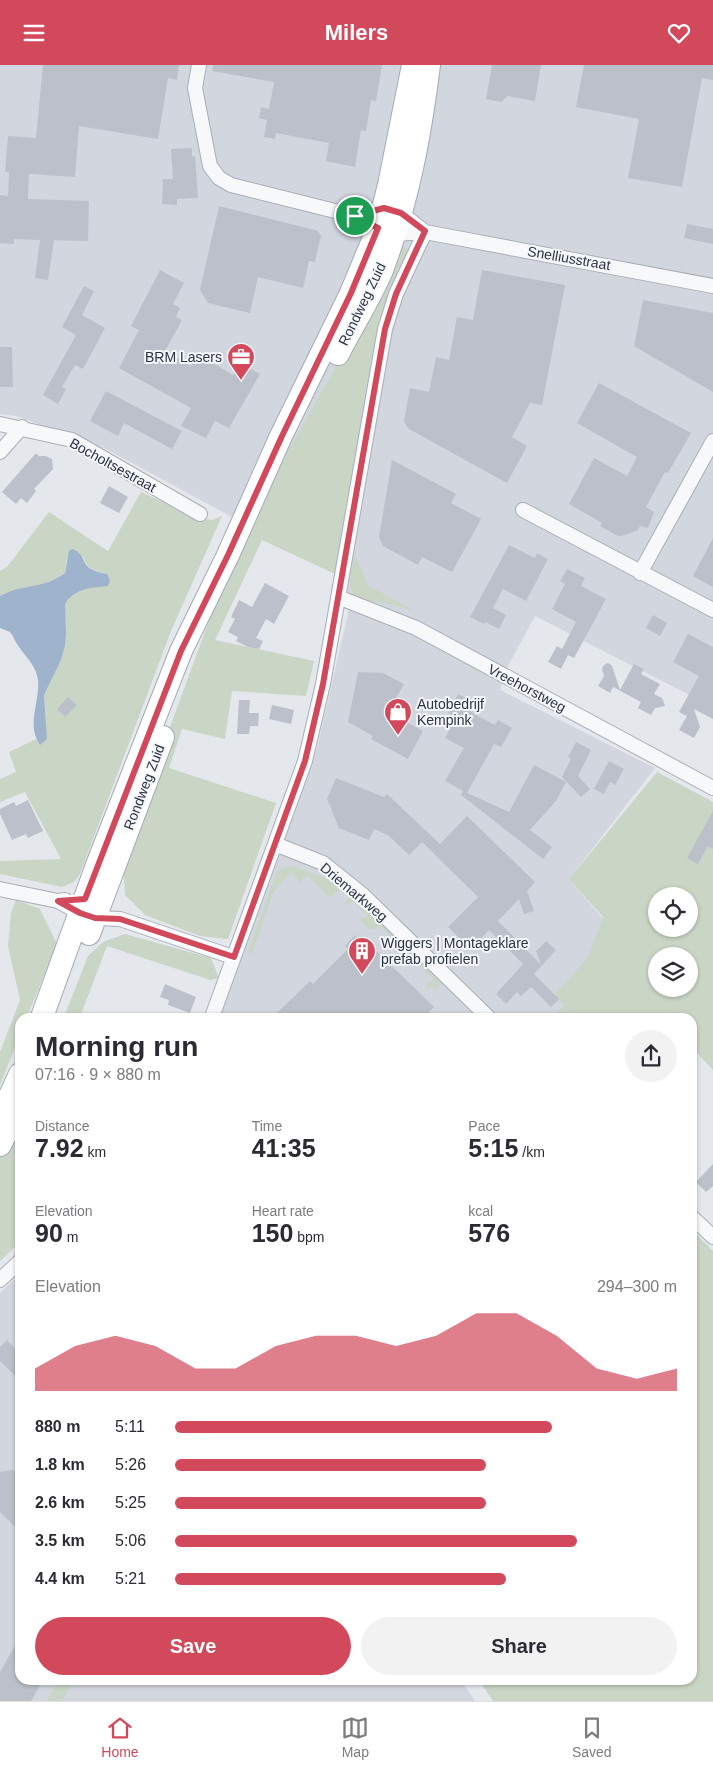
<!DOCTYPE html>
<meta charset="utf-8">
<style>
:root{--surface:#fff;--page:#f2f2f3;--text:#2b2b33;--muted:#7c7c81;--line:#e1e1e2;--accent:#d1495b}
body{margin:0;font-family:Arial,sans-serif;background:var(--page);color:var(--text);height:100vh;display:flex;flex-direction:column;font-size:19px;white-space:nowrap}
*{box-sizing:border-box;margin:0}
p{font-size:16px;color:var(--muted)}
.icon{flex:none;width:28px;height:28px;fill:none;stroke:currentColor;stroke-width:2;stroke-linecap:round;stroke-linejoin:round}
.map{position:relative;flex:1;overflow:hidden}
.panel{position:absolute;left:15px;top:948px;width:682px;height:672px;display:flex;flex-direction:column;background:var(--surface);border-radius:15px;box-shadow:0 1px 4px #0004}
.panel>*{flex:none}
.tools{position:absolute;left:648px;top:822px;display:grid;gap:10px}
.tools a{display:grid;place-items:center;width:50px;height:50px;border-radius:50%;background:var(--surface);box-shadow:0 1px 4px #0004;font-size:25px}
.pin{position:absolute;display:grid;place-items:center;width:42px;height:42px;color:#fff;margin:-21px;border:2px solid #fff;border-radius:50%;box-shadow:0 1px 5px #0007}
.round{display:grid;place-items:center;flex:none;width:52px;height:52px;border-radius:26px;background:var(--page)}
.summary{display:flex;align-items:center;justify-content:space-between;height:85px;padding:0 20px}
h1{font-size:28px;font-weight:800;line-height:38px}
.stats{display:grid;grid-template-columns:repeat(3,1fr);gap:8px;height:85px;padding:5px 20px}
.stats div{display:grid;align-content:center}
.stats b{font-size:25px;font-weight:800}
.stats small{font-size:14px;font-weight:400}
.stats p{font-size:14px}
.chart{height:140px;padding:10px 20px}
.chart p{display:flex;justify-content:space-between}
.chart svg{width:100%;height:90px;margin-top:5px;fill:var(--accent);opacity:.7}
.cta{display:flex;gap:10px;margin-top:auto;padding:10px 20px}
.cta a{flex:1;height:58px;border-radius:30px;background:var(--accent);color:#fff;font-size:20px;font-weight:800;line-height:58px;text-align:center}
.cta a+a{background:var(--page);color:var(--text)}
ul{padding:0 20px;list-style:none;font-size:16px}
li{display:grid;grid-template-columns:80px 60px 1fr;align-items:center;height:38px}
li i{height:12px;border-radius:6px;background:var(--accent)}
header{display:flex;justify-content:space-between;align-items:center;height:65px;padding:0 20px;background:var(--accent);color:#fff;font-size:22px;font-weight:800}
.tab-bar{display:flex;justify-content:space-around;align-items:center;height:70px;border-top:1px solid var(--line);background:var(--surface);font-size:14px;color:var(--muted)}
.tab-bar a{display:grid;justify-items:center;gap:2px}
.tab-bar .active{color:var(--accent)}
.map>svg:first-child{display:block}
.built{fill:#d2d6de}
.green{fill:#c9d6c5;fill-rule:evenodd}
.water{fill:#9fb4cc}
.building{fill:#bbc0ca}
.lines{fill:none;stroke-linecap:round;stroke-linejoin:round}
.minor-casing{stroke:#a9aeb7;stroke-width:16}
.primary-casing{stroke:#a3abb8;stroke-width:24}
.minor{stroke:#f7f8fa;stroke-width:14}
.primary{stroke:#fff;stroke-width:22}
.route-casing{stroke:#fff;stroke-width:10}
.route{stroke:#d1495b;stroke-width:6}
.labels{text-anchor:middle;stroke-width:4;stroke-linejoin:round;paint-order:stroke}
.street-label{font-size:14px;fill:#2b3445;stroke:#f4f6f9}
.poi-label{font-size:14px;fill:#2b3445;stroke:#f4f6f9;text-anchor:start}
</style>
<header><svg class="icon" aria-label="menu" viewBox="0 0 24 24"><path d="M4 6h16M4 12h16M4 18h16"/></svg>Milers<svg class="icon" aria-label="heart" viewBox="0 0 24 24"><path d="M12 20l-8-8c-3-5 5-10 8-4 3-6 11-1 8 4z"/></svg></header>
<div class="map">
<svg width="713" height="1636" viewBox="0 0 713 1636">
<rect width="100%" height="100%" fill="#e4e7ec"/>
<path class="built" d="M 0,0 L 713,0 L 713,642 L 535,551 L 508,601 L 500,625 L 655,703 L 569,814 L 620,874 L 563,952 L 219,952 L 317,683 L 348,549 L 347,514 L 106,384 L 16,351 L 0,349 Z
M 20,1209 L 20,1615 L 461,1615 L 475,1636 L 0,1636 L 0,1228 Z"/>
<path class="green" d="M 404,182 L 408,184 L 408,189 L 383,252 L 335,509 L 262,475 L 215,575 L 314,596 L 306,631 L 232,626 L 225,674 L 182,664 L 169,703 L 276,738 L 228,874 L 200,871 L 145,850 L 125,830 L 124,811 L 118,804 L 225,512 L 288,386 L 381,223 L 399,183 Z
M 141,427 L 198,453 L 212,455 L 222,451 L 171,566 L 80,809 L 74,817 L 62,822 L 0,809 L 0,796 L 61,794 L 25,727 L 0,737 L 0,714 L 16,707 L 9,687 L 36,674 L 40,680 L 46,655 L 44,630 L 61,595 L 65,539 L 74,527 L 92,522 L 107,509 C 94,506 87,504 83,491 L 67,493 L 65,508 C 48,522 26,524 5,528 L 0,531 L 0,506 L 7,502 L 49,447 L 108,486 Z
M 355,490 L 369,521 L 415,546 L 385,538 L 359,535 L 353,530 L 349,517 Z
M 657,707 L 713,737 L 713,1005 L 693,984 L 692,952 L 553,952 L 564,940 L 554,930 L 587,894 L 603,852 L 569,814 ZM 656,831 L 689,831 L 689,864 L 656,864 ZM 656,891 L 689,891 L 689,924 L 656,924 Z
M 288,801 L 298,803 L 327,814 L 329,812 L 341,823 L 330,833 L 307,810 L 300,817 L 291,807 L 273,828 L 252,889 L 248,887 L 274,814 L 279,805 Z
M 350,832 L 354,832 L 443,915 L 436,924 L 427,922 L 426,919 L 434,915 L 380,861 L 370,865 L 359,854 L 368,851 L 353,837 L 344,839 Z
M 16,835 L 40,844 L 57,879 L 27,952 L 20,952 L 20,970 L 0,1020 L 0,987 L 20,935 L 8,881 L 11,848 Z
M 125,869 L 211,893 L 219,913 L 210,915 L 107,881 L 80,952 L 64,952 L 88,891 L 103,877 Z
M 20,1054 L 20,1177 L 0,1196 L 0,1092 Z
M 693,1166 L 713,1186 L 713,1636 L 493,1636 L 479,1615 L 692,1615 Z
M 59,1615 L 74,1615 L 62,1636 L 47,1636 Z"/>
<path class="water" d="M 72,484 C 86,489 81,498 91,504 C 96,507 102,508 107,509 L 110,515 L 108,521 C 90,523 75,523 65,539 L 66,569 L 65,580 L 61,595 L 44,630 L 47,674 L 40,680 C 26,659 40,638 38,615 C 36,597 19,587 13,571 L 10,567 L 0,563 L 0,531 C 21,519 45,524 65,508 L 69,486 Z"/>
<path class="building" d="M 43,0 L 179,0 L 177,15 L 168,13 L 158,74 L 79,61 L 75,112 L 29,109 L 28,134 L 89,136 L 88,176 L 54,175 L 48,215 L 35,213 L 40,175 L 14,174 L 14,179 L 0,178 L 0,130 L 8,131 L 9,107 L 5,107 L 8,71 L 36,73 Z
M 213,0 L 382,0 L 376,36 L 371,35 L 366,66 L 361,65 L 355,102 L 326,96 L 329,78 L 276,68 L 275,74 L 264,72 L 267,55 L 259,53 L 261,42 L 269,44 L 274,17 L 212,6 Z
M 492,0 L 541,0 L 535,36 L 508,31 L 501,37 L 486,34 Z
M 584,0 L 713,0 L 713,15 L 702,13 L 682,122 L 628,113 L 639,54 L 576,42 Z
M 192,83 L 192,91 L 195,91 L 198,133 L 177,134 L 177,140 L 162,139 L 163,114 L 173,114 L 171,84 Z
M 219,141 L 318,166 L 321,171 L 315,197 L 309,196 L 303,223 L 258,212 L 250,248 L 208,238 L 200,225 Z
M 687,159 L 713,164 L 713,179 L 684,173 Z
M 160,205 L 184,218 L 173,239 L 180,243 L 176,252 L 182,255 L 165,286 L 191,301 L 197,289 L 233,310 L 240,298 L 260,309 L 229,363 L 215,356 L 206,373 L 181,361 L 191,343 L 119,303 L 139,265 L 131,261 Z
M 482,205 L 565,220 L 542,340 L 530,338 L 512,372 L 527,381 L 507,418 L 409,364 L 404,357 L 410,323 L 429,327 L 436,292 L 449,295 L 457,252 L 473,255 Z
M 84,221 L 94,226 L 82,250 L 105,263 L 83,304 L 75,300 L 62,322 L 66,324 L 58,339 L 43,330 L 76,270 L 62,262 Z
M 643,235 L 713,248 L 713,327 L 634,281 Z
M 0,282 L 12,282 L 13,322 L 0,322 Z
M 599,318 L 691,368 L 668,408 L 665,407 L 646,442 L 654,447 L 648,463 L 640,461 L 638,465 L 625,470 L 618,471 L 600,461 L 602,458 L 569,439 L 594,393 L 627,411 L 637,392 L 577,358 Z
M 106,326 L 182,366 L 172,384 L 124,358 L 118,371 L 90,356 Z
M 36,388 L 39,391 L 46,391 L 52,394 L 53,404 L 34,424 L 36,426 L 27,438 L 21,433 L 16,439 L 2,427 Z
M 392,395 L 456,429 L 451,438 L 481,454 L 452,507 L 422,492 L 418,500 L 383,481 L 379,472 Z
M 109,421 L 128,432 L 119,448 L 100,438 Z
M 713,473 L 713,522 L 693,511 Z
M 509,480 L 535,493 L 537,488 L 548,494 L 526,536 L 503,524 L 493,543 L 506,550 L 499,564 L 486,557 L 484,559 L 470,552 Z
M 567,504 L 585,513 L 581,521 L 606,534 L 574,593 L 568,590 L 561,604 L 548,597 L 557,581 L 562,584 L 576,557 L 552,544 L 565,519 L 560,516 Z
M 265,518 L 289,531 L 274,559 L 266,554 L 256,573 L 263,576 L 259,584 L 248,582 L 236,576 L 238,572 L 228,567 L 235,554 L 231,552 L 239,535 L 252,542 Z
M 653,550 L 667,558 L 660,571 L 646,563 Z
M 688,569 L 713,582 L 713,654 L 694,644 L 700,662 L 694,673 L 679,665 L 687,651 L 679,647 L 699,611 L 673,597 Z
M 608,598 L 612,601 L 620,625 L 634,599 L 644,604 L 641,609 L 660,619 L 654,629 L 662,633 L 665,641 L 655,643 L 651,650 L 638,643 L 641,637 L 613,622 L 610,628 L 598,621 L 604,611 L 602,604 L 604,600 Z
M 358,607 L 383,608 L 404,619 L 388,647 L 423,666 L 408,694 L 371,674 L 373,671 L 348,657 Z
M 458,629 L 472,636 L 468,644 L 474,649 L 495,660 L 498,655 L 512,663 L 501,682 L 494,679 L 467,728 L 445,716 L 464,683 L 445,673 L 456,652 L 448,648 Z
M 68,632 L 77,640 L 65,652 L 57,644 Z
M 239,635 L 250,635 L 249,648 L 259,648 L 258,661 L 250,661 L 249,669 L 237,669 Z
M 272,640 L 294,645 L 291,659 L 269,654 Z
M 576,677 L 591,685 L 578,711 L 590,724 L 581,732 L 562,712 L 571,694 L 568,692 Z
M 609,696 L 624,704 L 615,720 L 610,717 L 604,729 L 594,724 Z
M 534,700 L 566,717 L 556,736 L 530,765 L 552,782 L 543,794 L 461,730 L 463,726 L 509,747 Z
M 336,713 L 384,732 L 387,729 L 440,779 L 467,751 L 535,817 L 527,826 L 534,846 L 524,849 L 519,834 L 498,856 L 541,900 L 536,886 L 546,876 L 556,885 L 534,909 L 559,934 L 551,942 L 531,922 L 521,931 L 517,927 L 506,939 L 496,929 L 523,899 L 489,865 L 471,884 L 448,862 L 478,832 L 422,777 L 409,790 L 388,770 L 374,764 L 369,775 L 339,763 L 327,734 Z
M 28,735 L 43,766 L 28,773 L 26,769 L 12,775 L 0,749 L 0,744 L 14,737 L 16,741 Z
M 713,746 L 713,784 L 708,781 L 698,799 L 687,793 Z
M 355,870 L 358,874 L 361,871 L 434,942 L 424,952 L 273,952 L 310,916 L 313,919 L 348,884 L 345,881 Z
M 165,919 L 196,932 L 190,948 L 168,940 L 169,935 L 160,932 Z
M 713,1099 L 713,1121 L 706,1127 L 696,1117 Z
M 7,1275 L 20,1289 L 20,1316 L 0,1296 L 0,1282 Z
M 12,1405 L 20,1407 L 20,1467 L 0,1447 L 0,1407 Z
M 20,1572 L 20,1615 L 43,1615 L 31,1636 L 0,1636 L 0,1607 Z"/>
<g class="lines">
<defs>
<path id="minor" d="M 199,0 L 195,23 L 210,101 L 219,113 L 231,120 L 355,151 L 378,163 L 394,169 L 425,167 L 713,221
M 355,151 L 383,143 L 401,148 L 425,167
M 0,359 L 72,375 L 200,449
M 0,387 L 22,362
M 523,445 L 713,545
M 640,508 L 713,376
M 338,532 L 416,563 L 713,723
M 275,779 L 323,798 L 363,830 L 488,952
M 0,824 L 58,836 L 65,835
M 58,836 L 80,848 L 95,853 L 120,854 L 233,892
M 212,952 L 305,696 L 323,619 L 385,264 L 396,229 L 425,167
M 692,1152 L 713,1172
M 0,1215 L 20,1196"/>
<path id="primary" d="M 338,289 C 352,261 370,234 382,205 C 408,136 420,72 429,0
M 89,869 L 163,672
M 42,952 L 97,800 L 181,586 L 228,490 L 281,371 L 351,228 L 378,163 L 389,120 L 413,0
M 0,1052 L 20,1009
M 0,1080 L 20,1041"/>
</defs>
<use href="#minor" class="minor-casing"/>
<use href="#primary" class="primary-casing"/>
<use href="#minor" class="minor"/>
<use href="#primary" class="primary"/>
</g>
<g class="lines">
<defs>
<path id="route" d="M 384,143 L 401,148 L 425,166 L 396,229 L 385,264 L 323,619 L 305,696 L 234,892 L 120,854 L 95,853 L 80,848 L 58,836 L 85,834 L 181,586 L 228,490 L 282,371 L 351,228 L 378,163 L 355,151 Z"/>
</defs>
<use href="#route" class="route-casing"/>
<use href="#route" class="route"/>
</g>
<defs>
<symbol id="office-pin" viewBox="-11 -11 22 30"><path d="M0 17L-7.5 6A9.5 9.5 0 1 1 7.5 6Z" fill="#d1495b" stroke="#f4f6f9"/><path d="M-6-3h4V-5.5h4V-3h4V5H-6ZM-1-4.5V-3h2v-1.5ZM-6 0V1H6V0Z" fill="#fff"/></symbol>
<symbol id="shop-pin" viewBox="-11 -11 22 30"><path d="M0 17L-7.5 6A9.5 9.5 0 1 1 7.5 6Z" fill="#d1495b" stroke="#f4f6f9"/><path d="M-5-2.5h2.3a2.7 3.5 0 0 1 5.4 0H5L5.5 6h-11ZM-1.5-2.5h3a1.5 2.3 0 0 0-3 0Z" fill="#fff"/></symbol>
<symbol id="building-pin" viewBox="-11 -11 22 30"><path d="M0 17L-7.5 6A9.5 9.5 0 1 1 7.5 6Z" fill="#d1495b" stroke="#f4f6f9"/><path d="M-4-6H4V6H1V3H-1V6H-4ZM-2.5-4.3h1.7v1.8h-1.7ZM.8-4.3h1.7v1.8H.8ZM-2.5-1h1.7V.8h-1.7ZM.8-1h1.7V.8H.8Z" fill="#fff"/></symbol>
</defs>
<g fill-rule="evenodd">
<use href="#office-pin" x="225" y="276" width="32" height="43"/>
<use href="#shop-pin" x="382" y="631" width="32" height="43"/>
<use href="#building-pin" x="346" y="870" width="32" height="43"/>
</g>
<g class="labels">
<g class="street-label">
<text transform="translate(569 193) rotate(10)" y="5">Snelliusstraat</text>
<text transform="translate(362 239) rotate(-64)" y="5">Rondweg Zuid</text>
<text transform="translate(113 400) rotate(29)" y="5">Bocholtsestraat</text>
<text transform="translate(527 623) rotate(28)" y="5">Vreehorstweg</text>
<text transform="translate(144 722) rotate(-69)" y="5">Rondweg Zuid</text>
<text transform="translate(354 827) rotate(40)" y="5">Driemarkweg</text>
</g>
<g class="poi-label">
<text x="222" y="297" text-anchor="end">BRM Lasers</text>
<text x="417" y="644">Autobedrijf<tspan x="417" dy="16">Kempink</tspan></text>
<text x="381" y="883">Wiggers | Montageklare<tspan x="381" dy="16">prefab profielen</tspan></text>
</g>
</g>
</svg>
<div class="tools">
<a><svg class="icon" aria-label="locate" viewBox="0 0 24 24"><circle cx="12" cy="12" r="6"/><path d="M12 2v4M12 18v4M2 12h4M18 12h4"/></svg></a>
<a><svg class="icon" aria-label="layers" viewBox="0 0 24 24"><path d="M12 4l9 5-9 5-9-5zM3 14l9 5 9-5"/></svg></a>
</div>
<div class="pin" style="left:355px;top:151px;background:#1e9e55"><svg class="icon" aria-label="arrive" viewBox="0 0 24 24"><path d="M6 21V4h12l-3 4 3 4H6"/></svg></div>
<section class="panel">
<div class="summary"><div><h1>Morning run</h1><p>07:16 · 9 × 880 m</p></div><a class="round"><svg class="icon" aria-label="share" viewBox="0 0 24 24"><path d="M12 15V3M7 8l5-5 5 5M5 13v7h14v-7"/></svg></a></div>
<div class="stats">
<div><p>Distance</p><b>7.92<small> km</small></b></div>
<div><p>Time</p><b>41:35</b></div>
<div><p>Pace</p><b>5:15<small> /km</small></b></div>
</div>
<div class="stats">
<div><p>Elevation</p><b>90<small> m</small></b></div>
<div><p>Heart rate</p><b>150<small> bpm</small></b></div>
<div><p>kcal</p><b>576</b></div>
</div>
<div class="chart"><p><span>Elevation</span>294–300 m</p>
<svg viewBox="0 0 160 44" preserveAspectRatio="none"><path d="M0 44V33L10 22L20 17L30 22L40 33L50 33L60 22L70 17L80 17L90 22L100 17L110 6L120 6L130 17L140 33L150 38L160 33V44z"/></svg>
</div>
<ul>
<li><b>880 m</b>5:11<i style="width:75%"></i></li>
<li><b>1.8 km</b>5:26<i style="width:62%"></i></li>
<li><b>2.6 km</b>5:25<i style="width:62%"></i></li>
<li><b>3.5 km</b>5:06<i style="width:80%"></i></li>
<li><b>4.4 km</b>5:21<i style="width:66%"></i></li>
</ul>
<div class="cta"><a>Save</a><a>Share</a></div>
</section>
</div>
<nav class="tab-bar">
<a class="active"><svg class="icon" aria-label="home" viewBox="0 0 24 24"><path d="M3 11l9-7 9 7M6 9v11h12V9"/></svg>Home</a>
<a><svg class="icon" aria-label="map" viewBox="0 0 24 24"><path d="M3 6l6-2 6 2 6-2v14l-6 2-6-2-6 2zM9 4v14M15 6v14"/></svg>Map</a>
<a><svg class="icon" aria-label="saved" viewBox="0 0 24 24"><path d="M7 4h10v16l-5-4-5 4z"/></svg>Saved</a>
</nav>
